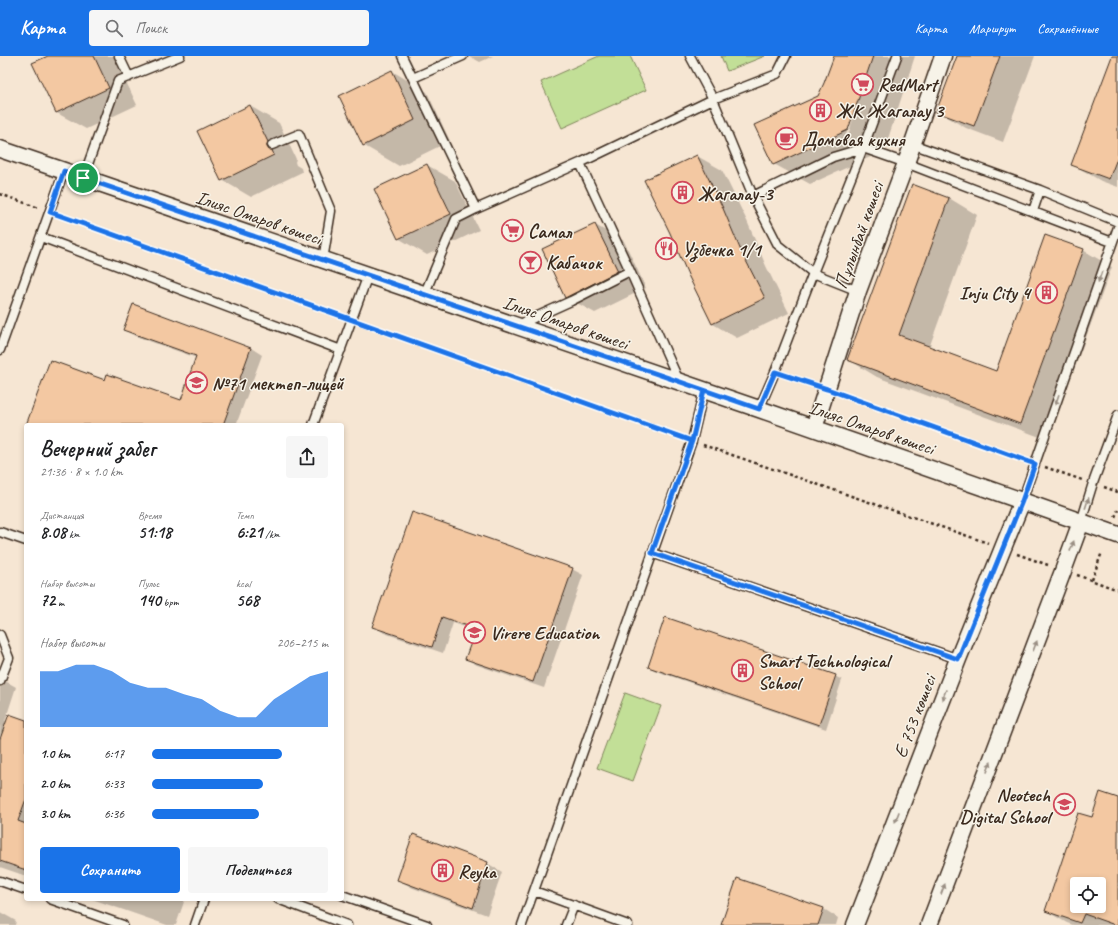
<!DOCTYPE html>
<html lang="ru">
<meta charset="utf-8">
<style>
:root{--surface:#fff;--page:#f6f6f6;--text:#202124;--muted:#757577;--accent:#1a73e8}
body{margin:0;font-family:Caveat,sans-serif;background:var(--page);color:var(--text);height:100vh;display:flex;flex-direction:column;font-size:15px;white-space:nowrap}
*{box-sizing:border-box;margin:0}
p{font-size:13px;color:var(--muted)}
.icon{flex:none;width:22px;height:22px;fill:none;stroke:currentColor;stroke-width:2;stroke-linecap:round;stroke-linejoin:round}
.map{position:relative;flex:1;overflow:hidden}
.panel{position:absolute;left:24px;top:367px;width:320px;height:478px;display:flex;flex-direction:column;background:var(--surface);border-radius:4px;box-shadow:0 2px 6px #0003}
.panel>*{flex:none}
.fabs{position:absolute;left:1070px;top:821px;display:grid;gap:8px}
.fabs a{display:grid;place-items:center;width:36px;height:36px;border-radius:4px;background:var(--surface);box-shadow:0 2px 6px #0003;font-size:20px}
.pin{position:absolute;display:grid;place-items:center;width:34px;height:34px;color:#fff;margin:-17px;border:2px solid #fff;border-radius:50%;box-shadow:0 1px 4px #0007}
.round{display:grid;place-items:center;flex:none;width:42px;height:42px;border-radius:4px;background:var(--page)}
.overview{display:flex;align-items:center;justify-content:space-between;height:68px;padding:0 16px}
h1{font-size:22px;font-weight:700;line-height:30px}
.stats{display:grid;grid-template-columns:repeat(3,1fr);gap:6px;height:68px;padding:4px 16px}
.stats div{display:grid;align-content:center}
.stats b{font-size:17px;font-weight:700}
.stats small{font-size:11px;font-weight:400}
.stats p{font-size:11px}
.chart{height:112px;padding:8px 16px}
.chart p{display:flex;justify-content:space-between}
.chart svg{width:100%;height:72px;margin-top:4px;fill:var(--accent);opacity:.7}
.cta{display:flex;gap:8px;margin-top:auto;padding:8px 16px}
.cta a{flex:1;height:46px;border-radius:4px;background:var(--accent);color:#fff;font-size:16px;font-weight:700;line-height:46px;text-align:center}
.cta a+a{background:var(--page);color:var(--text)}
ul{padding:0 16px;list-style:none;font-size:13px}
li{display:grid;grid-template-columns:64px 48px 1fr;align-items:center;height:30px}
li i{height:10px;border-radius:5px;background:var(--accent)}
header{display:flex;align-items:center;gap:24px;box-sizing:border-box;height:56px;padding:0 20px;background:var(--accent);color:#fff}
header strong{font-size:19px}
nav{display:flex;gap:22px;margin-inline-start:auto;font-size:14px}
.search{width:280px;height:36px;background:var(--page);display:flex;align-items:center;gap:10px;box-sizing:border-box;padding:0 14px;border-radius:4px;color:var(--muted);font-size:15px}
.map>svg:first-child{display:block}
.green{fill:#c2df97;stroke:#7e845a}
.shadow{fill:#0003;fill-rule:evenodd}
.building{fill:#f3c8a2;stroke:#3b2a1e;fill-rule:evenodd}
.lines{fill:none;stroke-linecap:round;stroke-linejoin:round}
.service-casing{stroke:#3b2a1e;stroke-width:11}
.minor-casing{stroke:#3b2a1e;stroke-width:19}
.path{stroke:#3b2a1e;stroke-width:2.5;stroke-dasharray:3 3;stroke-linecap:butt}
.service{stroke:#f7f3e8;stroke-width:8}
.minor{stroke:#f7f3e8;stroke-width:16}
.oneway{fill:#998e83}
.route-casing{stroke:#fff;stroke-width:8}
.route{stroke:#1a73e8;stroke-width:5}
.labels{text-anchor:middle;stroke-width:3;stroke-linejoin:round;paint-order:stroke}
.poi-label{font-size:19px;font-weight:bold;fill:#3b2a1e;stroke:#f7f3e8;text-anchor:start}
.street-label{font-size:19px;fill:#3b2a1e;stroke:#f7f3e8}
</style>
<header>
<strong>Карта</strong>
<div class="search"><svg class="icon" aria-label="search" viewBox="0 0 24 24"><circle cx="10" cy="10" r="6"/><path d="M15 15l6 6"/></svg>Поиск</div>
<nav><a>Карта</a><a>Маршрут</a><a>Сохранённые</a></nav>
</header>
<div class="map">
<svg width="1118" height="869" viewBox="0 0 1118 869">
<rect width="100%" height="100%" fill="#f6e6d3"/>
<filter id="ink" filterUnits="userSpaceOnUse"><feTurbulence type="fractalNoise" baseFrequency=".025" numOctaves="2"/><feDisplacementMap in="SourceGraphic" scale="8" xChannelSelector="R" yChannelSelector="G"/><feConvolveMatrix kernelMatrix="1 2 1 2 8 2 1 2 1" color-interpolation-filters="sRGB"/></filter>
<g filter="url(#ink)">
<path class="green" d="M 599,0 L 630,0 L 646,34 L 562,72 L 541,26 Z
M 721,0 L 765,0 L 727,15 Z
M 625,637 L 661,650 L 633,725 L 597,712 Z"/>
<path class="shadow" d="M 50,0 L 114,0 L 137,49 L 86,73 L 57,57 L 34,8 Z
M 469,0 L 493,0 L 480,6 Z
M 835,0 L 915,0 L 884,95 L 810,128 L 774,108 L 819,40 ZM 852,60 L 854,60 L 848,79 L 846,79 Z
M 958,0 L 1035,0 L 1003,86 L 966,72 L 937,55 Z
M 1113,0 L 1118,0 L 1118,131 L 1101,125 L 1072,108 Z
M 392,15 L 427,36 L 450,85 L 399,110 L 363,89 Z
M 250,50 L 279,67 L 296,103 L 295,106 L 296,109 L 301,112 L 302,116 L 251,141 L 222,124 Z
M 697,100 L 722,114 L 747,165 L 766,210 L 789,257 L 737,282 L 713,268 L 690,220 Z
M 427,109 L 455,125 L 479,174 L 427,199 L 398,182 Z
M 949,142 L 977,159 L 929,292 L 996,316 L 1083,194 L 1112,211 L 1048,384 L 877,321 L 849,304 Z
M 595,169 L 624,185 L 646,232 L 595,257 L 566,241 Z
M 124,274 L 251,292 L 262,299 L 236,369 L 27,369 L 105,326 L 181,345 L 197,302 L 135,280 Z
M 572,513 L 583,519 L 544,632 L 477,609 L 466,603 L 476,575 L 453,567 L 443,597 L 384,577 L 374,570 Z
M 649,611 L 835,620 L 842,624 L 826,673 L 656,615 Z
M 0,622 L 16,631 L 5,665 L 26,665 L 26,820 L 0,811 Z
M 1118,744 L 1118,869 L 1073,869 L 1067,867 L 1046,855 L 1092,763 ZM 1077,828 L 1099,828 L 1099,850 L 1077,850 Z
M 487,807 L 502,816 L 487,859 L 413,832 L 398,824 Z
M 738,823 L 824,853 L 838,862 L 836,869 L 722,869 Z
M 92,843 L 185,843 L 176,869 L 167,869 Z
M 0,856 L 16,865 L 15,869 L 0,869 Z"/>
<path class="building" d="M 48,0 L 94,0 L 109,32 L 56,57 L 32,7 Z
M 834,0 L 873,0 L 848,74 L 773,109 L 754,69 L 818,40 L 824,27 Z
M 957,0 L 1000,0 L 974,70 L 936,56 Z
M 1112,0 L 1118,0 L 1118,100 L 1109,123 L 1071,109 Z
M 392,14 L 415,64 L 363,90 L 339,40 Z
M 250,49 L 268,86 L 267,89 L 267,91 L 269,94 L 272,94 L 274,99 L 221,125 L 197,75 Z
M 697,99 L 722,150 L 741,195 L 765,242 L 712,268 L 689,221 L 670,177 L 644,124 Z
M 427,108 L 451,158 L 398,183 L 374,133 Z
M 912,128 L 949,142 L 899,279 L 996,315 L 1045,179 L 1084,193 L 1020,368 L 847,304 Z
M 595,168 L 618,215 L 565,242 L 542,193 Z
M 133,248 L 251,292 L 223,369 L 26,369 L 50,304 L 105,324 L 107,318 L 181,344 L 196,300 L 123,274 Z
M 412,456 L 573,512 L 533,626 L 465,603 L 476,573 L 442,561 L 432,591 L 372,571 Z
M 665,561 L 836,619 L 819,669 L 648,611 Z
M 9,658 L 26,664 L 26,743 L 18,765 L 26,768 L 26,814 L 0,805 L 0,683 Z
M 1100,736 L 1118,742 L 1118,869 L 1115,869 L 1084,858 L 1080,867 L 1045,855 L 1078,757 L 1092,761 ZM 1077,828 L 1099,828 L 1099,850 L 1077,850 Z
M 413,778 L 488,806 L 473,852 L 397,824 Z
M 737,822 L 824,852 L 818,869 L 721,869 Z"/>
<g class="lines">
<defs>
<path id="service" d="M 119,0 L 129,21
M 402,0 L 476,153
M 690,0 L 713,43 L 753,140 L 778,189 L 813,217 L 775,316 L 759,353
M 413,22 L 463,0
M 912,88 L 1040,134 L 1118,166
M 272,89 L 299,78 L 331,155 L 323,204
M 580,107 L 630,215 L 679,325
M 83,122 L 118,25 L 180,0
M 753,140 L 833,101 L 863,92 L 906,107 L 1112,186
M 1033,155 L 1040,134
M 41,181 L 341,294
M 858,235 L 813,217 L 863,92 L 897,0
M 424,239 L 456,163 L 476,153 L 580,107 L 713,43 L 777,18 L 786,0
M 518,269 L 571,245 L 630,215
M 0,294 L 64,115
M 313,369 L 368,219
M 1022,445 L 1118,171
M 1081,466 L 1093,427 L 1118,359
M 0,476 L 26,485
M 652,497 L 958,603
M 0,579 L 9,602 L 0,625
M 0,825 L 26,834
M 534,835 L 628,869
M 342,839 L 427,869
M 50,843 L 123,869
M 278,843 L 347,869
M 195,869 L 204,843
M 522,869 L 692,385 L 704,334
M 566,869 L 574,849"/>
<path id="minor" d="M 0,93 L 759,353 L 1022,445 L 1118,479
M 814,372 L 858,235 L 906,107 L 943,0
M 855,869 L 958,603 L 1022,445
M 929,869 L 1063,515 L 1081,466"/>
</defs>
<use href="#service" class="service-casing"/>
<use href="#minor" class="minor-casing"/>
<path class="path" d="M 0,138 L 39,152
M 61,160 L 340,259
M 362,267 L 681,381
M 785,319 L 811,327
M 840,338 L 1024,404
M 703,389 L 988,487
M 1045,411 L 1082,424
M 1104,431 L 1118,436
M 1115,461 L 1118,454
M 1017,498 L 1048,509
M 1077,519 L 1118,534
M 1092,524 L 1102,496"/>
<use href="#service" class="service"/>
<use href="#minor" class="minor"/>
</g>
<defs><path id="oneway-solid" d="M-6-.8H1V-3.2L6.5 0L1 3.2V.8H-6Z"/></defs>
<g class="oneway">
<use href="#oneway-solid" transform="translate(1100 221) rotate(109)"/>
<use href="#oneway-solid" transform="translate(1057 344) rotate(109)"/>
<use href="#oneway-solid" transform="translate(1087 447) rotate(-72)"/>
<use href="#oneway-solid" transform="translate(1072 490) rotate(-70)"/>
<use href="#oneway-solid" transform="translate(1035 590) rotate(-69)"/>
<use href="#oneway-solid" transform="translate(944 639) rotate(111)"/>
<use href="#oneway-solid" transform="translate(989 711) rotate(-69)"/>
<use href="#oneway-solid" transform="translate(897 761) rotate(111)"/>
<use href="#oneway-solid" transform="translate(943 833) rotate(-69)"/>
</g>
</g>
<g class="lines" filter="url(#ink)">
<defs>
<path id="route" d="M 83,122 L 704,334 L 692,385 L 652,497 L 958,603 L 1022,445 L 1035,408 L 827,333 L 775,316 L 759,353 L 704,334 L 692,385 L 50,156 L 64,115 L 83,122"/>
</defs>
<use href="#route" class="route-casing"/>
<use href="#route" class="route"/>
</g>
<defs>
<symbol id="supermarket-ring" viewBox="-11 -11 22 22"><circle r="9.5" fill="#f7f3e8" stroke="#d1495b" stroke-width="1.5"/><path d="M-6-5.5h2.5l.6 2H6L4.5 2H-2.5L-4.4-4H-6ZM-1.5 3.2a1.3 1.3 0 1 0 .1 0ZM3 3.2a1.3 1.3 0 1 0 .1 0Z" fill="#d1495b"/></symbol>
<symbol id="building-ring" viewBox="-11 -11 22 22"><circle r="9.5" fill="#f7f3e8" stroke="#d1495b" stroke-width="1.5"/><path d="M-4-6H4V6H1V3H-1V6H-4ZM-2.5-4.3h1.7v1.8h-1.7ZM.8-4.3h1.7v1.8H.8ZM-2.5-1h1.7V.8h-1.7ZM.8-1h1.7V.8H.8Z" fill="#d1495b"/></symbol>
<symbol id="cafe-ring" viewBox="-11 -11 22 22"><circle r="9.5" fill="#f7f3e8" stroke="#d1495b" stroke-width="1.5"/><path d="M-5.5-4.5H6V0H3Q3 3.5 0 3.5H-2.5Q-5.5 3.5-5.5 0ZM3-3.2v2h1.7v-2ZM-6 4.5H4V6H-6Z" fill="#d1495b"/></symbol>
<symbol id="restaurant-ring" viewBox="-11 -11 22 22"><circle r="9.5" fill="#f7f3e8" stroke="#d1495b" stroke-width="1.5"/><path d="M-5-6h1v4h1v-4h1v4h1v-4h1v5L-1.5 .5V6h-2V.5L-5-1ZM5-6V6H3V1.5H1.5Q1.5-4 5-6Z" fill="#d1495b"/></symbol>
<symbol id="bar-ring" viewBox="-11 -11 22 22"><circle r="9.5" fill="#f7f3e8" stroke="#d1495b" stroke-width="1.5"/><path d="M-6-5H6L.8 .8V4.5H3.5V6h-7V4.5H-.8V.8Z" fill="#d1495b"/></symbol>
<symbol id="school-ring" viewBox="-11 -11 22 22"><circle r="9.5" fill="#f7f3e8" stroke="#d1495b" stroke-width="1.5"/><path d="M0-5L7-2L0 1L-7-2ZM-4 1L0 2.5L4 1V4Q0 6-4 4Z" fill="#d1495b"/></symbol>
</defs>
<g fill-rule="evenodd">
<use href="#supermarket-ring" x="850" y="16" width="25" height="25"/>
<use href="#building-ring" x="808" y="42" width="25" height="25"/>
<use href="#cafe-ring" x="774" y="70" width="25" height="25"/>
<use href="#building-ring" x="670" y="124" width="25" height="25"/>
<use href="#supermarket-ring" x="500" y="162" width="25" height="25"/>
<use href="#restaurant-ring" x="654" y="180" width="25" height="25"/>
<use href="#bar-ring" x="518" y="194" width="25" height="25"/>
<use href="#building-ring" x="1034" y="224" width="25" height="25"/>
<use href="#school-ring" x="184" y="314" width="25" height="25"/>
<use href="#school-ring" x="462" y="564" width="25" height="25"/>
<use href="#building-ring" x="730" y="602" width="25" height="25"/>
<use href="#school-ring" x="1052" y="736" width="25" height="25"/>
<use href="#building-ring" x="430" y="802" width="25" height="25"/>
</g>
<g class="labels">
<g class="poi-label">
<text x="878" y="35">RedMart</text>
<text x="836" y="61">ЖК Жагалау 3</text>
<text x="802" y="90">Домовая кухня</text>
<text x="698" y="144">Жагалау-3</text>
<text x="528" y="182">Самал</text>
<text x="682" y="200">Узбечка 1/1</text>
<text x="546" y="213">Кабачок</text>
<text x="1030" y="243" text-anchor="end">Inju City 4</text>
<text x="212" y="334">№71 мектеп-лицей</text>
<text x="490" y="583">Virere Education</text>
<text x="758" y="611">Smart Technological<tspan x="758" dy="22">School</tspan></text>
<text x="1050" y="745" text-anchor="end">Neotech<tspan x="1050" dy="22">Digital School</tspan></text>
<text x="458" y="822">Reyka</text>
</g>
<g class="street-label">
<text transform="translate(259 161) rotate(19)" y="7">Ілияс Омаров көшесі</text>
<text transform="translate(858 179) rotate(-70)" y="7">Пұлынбай көшесі</text>
<text transform="translate(566 266) rotate(19)" y="7">Ілияс Омаров көшесі</text>
<text transform="translate(872 371) rotate(19)" y="7">Ілияс Омаров көшесі</text>
<text transform="translate(914 660) rotate(-69)" y="7">Е 753 көшесі</text>
</g>
</g>
</svg>
<div class="fabs">
<a><svg class="icon" aria-label="locate" viewBox="0 0 24 24"><circle cx="12" cy="12" r="6"/><path d="M12 2v4M12 18v4M2 12h4M18 12h4"/></svg></a>
</div>
<div class="pin" style="left:83px;top:122px;background:#1e9e55"><svg class="icon" aria-label="arrive" viewBox="0 0 24 24"><path d="M6 21V4h12l-3 4 3 4H6"/></svg></div>
<section class="panel">
<div class="overview"><div><h1>Вечерний забег</h1><p>21:36 · 8 × 1.0 km</p></div><a class="round"><svg class="icon" aria-label="share" viewBox="0 0 24 24"><path d="M12 15V3M7 8l5-5 5 5M5 13v7h14v-7"/></svg></a></div>
<div class="stats">
<div><p>Дистанция</p><b>8.08<small> km</small></b></div>
<div><p>Время</p><b>51:18</b></div>
<div><p>Темп</p><b>6:21<small> /km</small></b></div>
</div>
<div class="stats">
<div><p>Набор высоты</p><b>72<small> m</small></b></div>
<div><p>Пульс</p><b>140<small> bpm</small></b></div>
<div><p>kcal</p><b>568</b></div>
</div>
<div class="chart"><p><span>Набор высоты</span>206–215 m</p>
<svg viewBox="0 0 160 44" preserveAspectRatio="none"><path d="M0 44V10L10 10L20 6L30 6L40 10L50 17L60 20L70 20L80 24L90 27L100 34L110 38L120 38L130 27L140 20L150 13L160 10V44z"/></svg>
</div>
<ul>
<li><b>1.0 km</b>6:17<i style="width:74%"></i></li>
<li><b>2.0 km</b>6:33<i style="width:63%"></i></li>
<li><b>3.0 km</b>6:36<i style="width:61%"></i></li>
</ul>
<div class="cta"><a>Сохранить</a><a>Поделиться</a></div>
</section>
</div>
